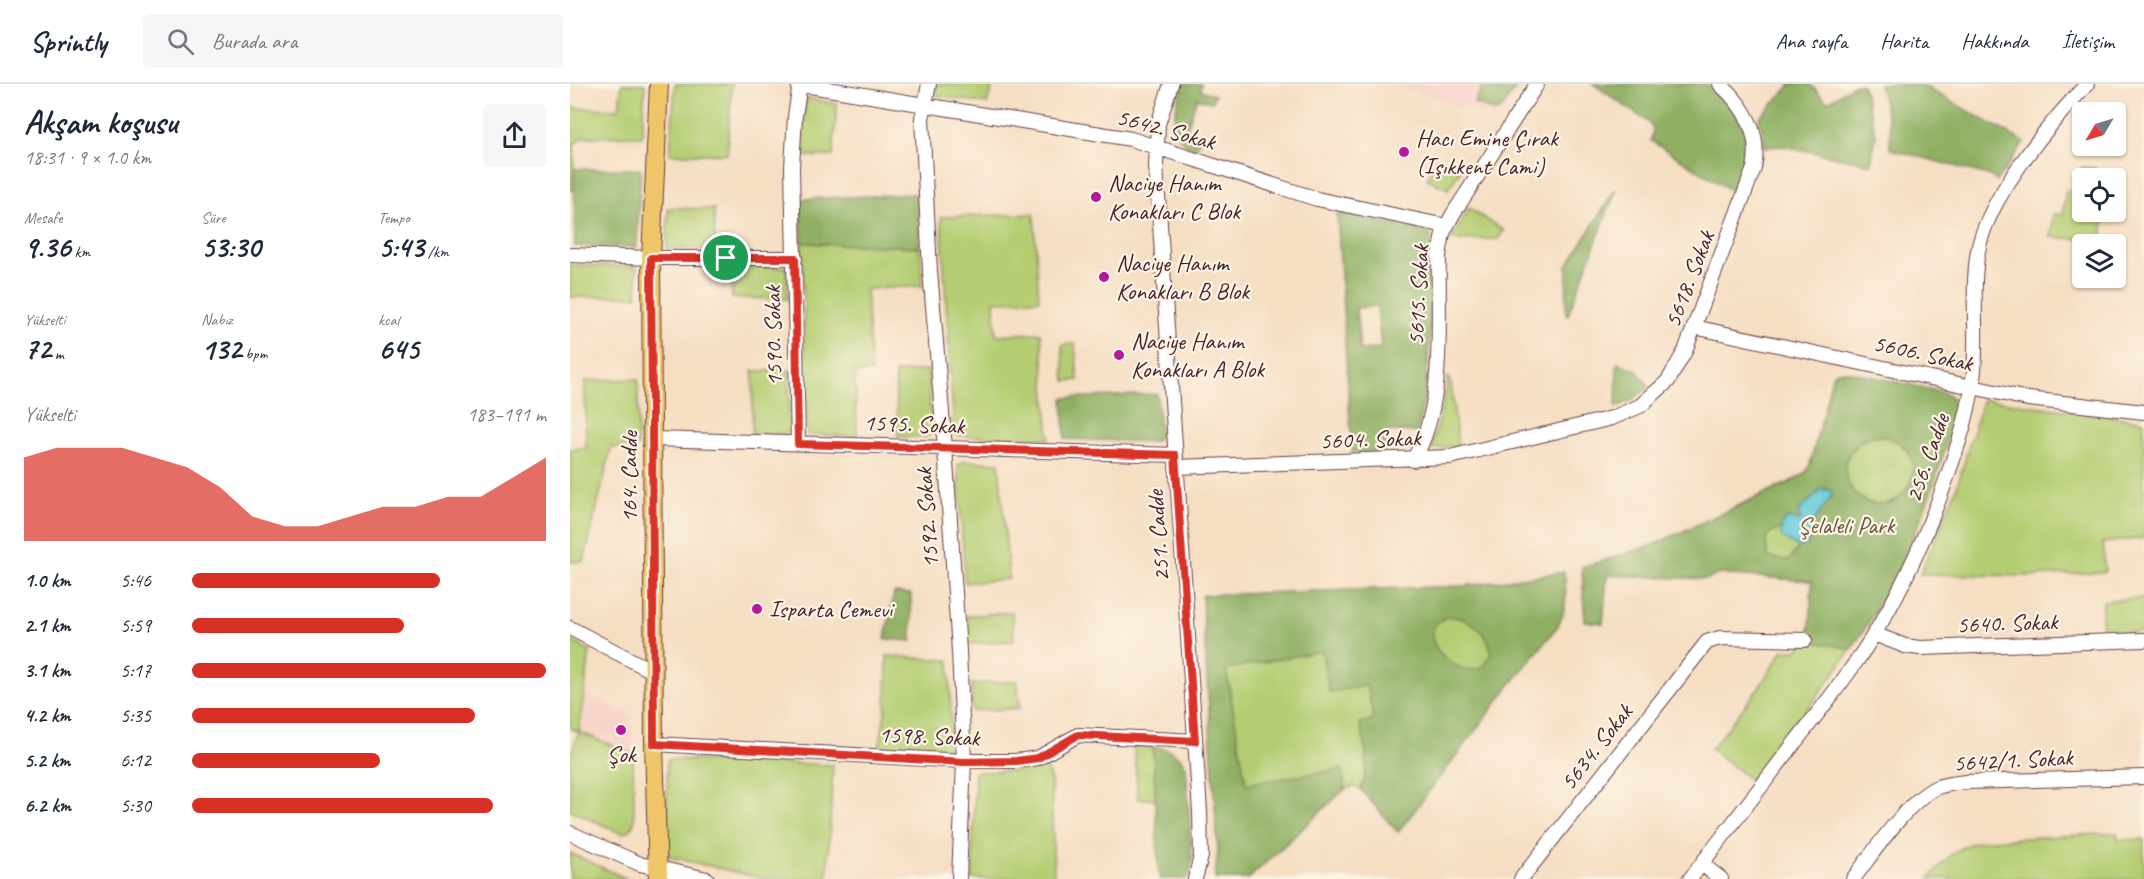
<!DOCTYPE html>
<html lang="tr">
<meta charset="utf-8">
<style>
:root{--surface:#fff;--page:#f6f6f7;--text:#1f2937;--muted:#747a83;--line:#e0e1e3;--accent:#d93025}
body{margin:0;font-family:Caveat,sans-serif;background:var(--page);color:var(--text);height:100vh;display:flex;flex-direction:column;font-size:22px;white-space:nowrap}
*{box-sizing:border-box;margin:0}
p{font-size:20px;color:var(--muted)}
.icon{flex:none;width:33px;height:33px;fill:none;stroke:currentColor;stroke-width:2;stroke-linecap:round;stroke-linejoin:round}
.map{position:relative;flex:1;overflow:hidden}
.panel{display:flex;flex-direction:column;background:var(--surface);width:570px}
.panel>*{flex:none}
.needle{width:39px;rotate:232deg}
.buttons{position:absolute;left:1502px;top:18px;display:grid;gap:12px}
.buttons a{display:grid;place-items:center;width:54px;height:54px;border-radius:6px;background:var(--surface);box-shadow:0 2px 4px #0004;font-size:30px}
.pin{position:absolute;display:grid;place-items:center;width:51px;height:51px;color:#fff;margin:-26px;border:3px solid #fff;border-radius:50%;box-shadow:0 2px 6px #0007}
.round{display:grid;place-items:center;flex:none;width:63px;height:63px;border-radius:6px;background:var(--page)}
.headline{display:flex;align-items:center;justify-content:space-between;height:102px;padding:0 24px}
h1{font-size:33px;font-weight:600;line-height:45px}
.metrics{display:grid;grid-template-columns:repeat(3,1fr);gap:9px;height:102px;padding:6px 24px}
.metrics div{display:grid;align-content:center}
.metrics b{font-size:30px;font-weight:600}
.metrics small{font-size:16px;font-weight:400}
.metrics p{font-size:16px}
.chart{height:168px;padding:12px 24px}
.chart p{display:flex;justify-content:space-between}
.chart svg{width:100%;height:108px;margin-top:6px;fill:var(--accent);opacity:.7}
ul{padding:0 24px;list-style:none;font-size:20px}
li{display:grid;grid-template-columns:96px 72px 1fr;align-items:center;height:45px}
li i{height:15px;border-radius:8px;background:var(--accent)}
header{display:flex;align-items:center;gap:36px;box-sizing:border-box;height:84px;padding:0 30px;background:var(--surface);border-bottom:2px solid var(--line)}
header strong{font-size:28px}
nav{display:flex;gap:33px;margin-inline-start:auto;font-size:21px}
.search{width:420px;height:54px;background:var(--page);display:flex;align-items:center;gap:15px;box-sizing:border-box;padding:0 21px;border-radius:6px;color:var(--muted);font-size:22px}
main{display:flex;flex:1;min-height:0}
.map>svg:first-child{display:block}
.built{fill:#f7d1c6}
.green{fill:#b4cd72;stroke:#7f764e;stroke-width:1.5}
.forest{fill:#8fb064;stroke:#6c6848;stroke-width:1.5;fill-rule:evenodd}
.water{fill:#5fc9da;stroke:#547482;stroke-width:1.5}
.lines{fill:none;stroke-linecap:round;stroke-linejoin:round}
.minor-casing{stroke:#643c42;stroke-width:16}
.major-casing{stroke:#643c42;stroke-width:20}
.minor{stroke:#fff;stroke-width:14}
.major{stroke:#eec569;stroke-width:18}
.route-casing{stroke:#fff;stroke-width:12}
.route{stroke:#d93025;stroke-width:8}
.poi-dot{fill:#b5179e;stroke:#fcf5e5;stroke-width:2}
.labels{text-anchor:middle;stroke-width:4.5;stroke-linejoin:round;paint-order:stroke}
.street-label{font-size:24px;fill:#4a1f2b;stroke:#fcf5e5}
.poi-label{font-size:24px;fill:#4a1f2b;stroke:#fcf5e5;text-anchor:start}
.park-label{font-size:24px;fill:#6a5340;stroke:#fcf5e5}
</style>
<header>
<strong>Sprintly</strong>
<div class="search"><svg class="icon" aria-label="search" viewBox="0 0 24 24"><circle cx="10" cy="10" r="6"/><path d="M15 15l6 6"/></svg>Burada ara</div>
<nav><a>Ana sayfa</a><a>Harita</a><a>Hakkında</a><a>İletişim</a></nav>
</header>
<main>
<section class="panel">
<div class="headline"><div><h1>Akşam koşusu</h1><p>18:31 · 9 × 1.0 km</p></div><a class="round"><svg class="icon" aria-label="share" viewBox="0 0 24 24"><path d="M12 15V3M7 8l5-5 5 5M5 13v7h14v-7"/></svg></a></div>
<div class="metrics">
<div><p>Mesafe</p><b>9.36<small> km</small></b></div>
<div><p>Süre</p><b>53:30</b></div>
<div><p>Tempo</p><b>5:43<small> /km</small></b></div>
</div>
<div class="metrics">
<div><p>Yükselti</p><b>72<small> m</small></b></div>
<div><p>Nabız</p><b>132<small> bpm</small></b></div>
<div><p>kcal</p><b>645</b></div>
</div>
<div class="chart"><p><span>Yükselti</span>183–191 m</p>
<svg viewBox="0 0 160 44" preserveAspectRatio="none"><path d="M0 44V10L10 6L20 6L30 6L40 10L50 14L60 22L70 34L80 38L90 38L100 34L110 30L120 30L130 26L140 26L150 18L160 10V44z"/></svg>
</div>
<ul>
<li><b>1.0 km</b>5:46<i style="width:70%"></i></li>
<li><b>2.1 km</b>5:59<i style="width:60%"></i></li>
<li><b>3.1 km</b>5:17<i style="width:100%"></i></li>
<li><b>4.2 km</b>5:35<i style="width:80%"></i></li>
<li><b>5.2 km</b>6:12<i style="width:53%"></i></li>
<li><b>6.2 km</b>5:30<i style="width:85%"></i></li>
</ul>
</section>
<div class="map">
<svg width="1574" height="795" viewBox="0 0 1574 795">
<rect width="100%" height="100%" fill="#fcf5e5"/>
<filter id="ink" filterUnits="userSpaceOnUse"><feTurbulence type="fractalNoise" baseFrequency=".0167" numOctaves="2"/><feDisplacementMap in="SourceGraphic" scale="12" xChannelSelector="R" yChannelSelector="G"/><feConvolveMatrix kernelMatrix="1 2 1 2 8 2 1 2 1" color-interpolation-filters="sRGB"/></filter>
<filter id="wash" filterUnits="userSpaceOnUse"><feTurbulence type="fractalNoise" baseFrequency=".008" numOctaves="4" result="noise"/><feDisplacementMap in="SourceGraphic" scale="24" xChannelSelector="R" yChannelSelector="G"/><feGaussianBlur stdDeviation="1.35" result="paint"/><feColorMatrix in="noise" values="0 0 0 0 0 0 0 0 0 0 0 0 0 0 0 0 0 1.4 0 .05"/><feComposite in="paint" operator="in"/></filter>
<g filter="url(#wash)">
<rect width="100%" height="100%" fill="#f5dec2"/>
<path class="built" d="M 822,0 L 954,0 L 935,30 L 927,34 Z
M 15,609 L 62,632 L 63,670 L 9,648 Z"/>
<path class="green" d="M 52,0 L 75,0 L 72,52 L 13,53 L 4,60 L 4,106 L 0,106 L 0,24 L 49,25 Z
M 105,0 L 162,0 L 157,70 L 100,70 Z
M 367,0 L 423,0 L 417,20 L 364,11 Z
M 236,14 L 267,20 L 263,72 L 231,72 Z
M 866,75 L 890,87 L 878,105 L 857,95 Z
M 1512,83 L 1526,84 L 1525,94 L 1512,94 L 1512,128 L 1529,128 L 1528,134 L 1534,135 L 1532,157 L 1481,153 L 1483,130 L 1493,131 L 1496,106 L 1510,107 Z
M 98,124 L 144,125 L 145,165 L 97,165 Z
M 899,124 L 934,147 L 928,155 L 881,156 Z
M 464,130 L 469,216 L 424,217 L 426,251 L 471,249 L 479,355 L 389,352 L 384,349 L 371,133 Z
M 232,159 L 350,163 L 352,202 L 296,205 L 301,288 L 285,289 L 287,352 L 237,351 Z
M 0,181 L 67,183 L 67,212 L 0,213 Z
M 216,183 L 218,215 L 162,214 L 161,184 Z
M 505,260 L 508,296 L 495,297 L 492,261 Z
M 219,286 L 220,347 L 216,350 L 182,350 L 183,287 Z
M 358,286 L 362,349 L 356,353 L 328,353 L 325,289 Z
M 1268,287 L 1276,287 L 1372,308 L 1384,316 L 1386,327 C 1363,407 1333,488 1286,558 C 1254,606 1217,651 1182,697 L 1141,665 L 1189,604 L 1213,566 L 1226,566 C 1246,552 1241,519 1242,497 L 1149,490 L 1138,495 L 1037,491 L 1033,539 L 1015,537 L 1012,483 L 1081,462 L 1232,392 L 1239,384 L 1263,290 Z
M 878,293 L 881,300 L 888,362 L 861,365 L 873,320 Z
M 68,295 L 68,362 L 41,364 L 14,477 L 0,478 L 0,365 L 16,364 L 15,297 Z
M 1413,315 L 1574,337 L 1574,454 L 1533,459 L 1535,488 L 1461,492 L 1350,490 L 1386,406 Z
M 394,377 L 429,379 L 439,495 L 395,499 L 388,381 Z
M 994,488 C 996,508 998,524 987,543 L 939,602 L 828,748 L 791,706 L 784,702 L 773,706 L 678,795 L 645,795 L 648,767 L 632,513 L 634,511 L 896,502 Z
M 1574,514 L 1574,548 L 1531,550 L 1533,517 Z
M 442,528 L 444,557 L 398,560 L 397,532 Z
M 0,556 L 20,567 L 9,648 L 63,670 L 64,737 C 62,746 58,750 49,748 L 0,726 L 0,671 L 9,648 L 0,644 Z
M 317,572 L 379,576 L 382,666 L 309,665 L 316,623 Z
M 447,597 L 450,624 L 402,627 L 401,600 Z
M 564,662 L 583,663 L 586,715 L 568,715 Z
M 100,675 L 263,681 L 257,795 L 196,795 L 100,773 L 97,769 L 97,677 Z
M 476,682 L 481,697 L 484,795 L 402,795 L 405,688 L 451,687 Z
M 1547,749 L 1548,756 L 1574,755 L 1574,795 L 1359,795 C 1378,772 1388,759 1419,756 Z
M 0,769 L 57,795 L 0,795 Z"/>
<path class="forest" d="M 614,0 L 631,0 L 630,6 L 645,11 L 642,18 L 627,14 L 617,44 L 621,52 L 630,55 L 626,66 C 593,52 605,25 614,0 Z
M 913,0 L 948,0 L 931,26 L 927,28 L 904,19 Z
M 1023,0 L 1137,0 C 1179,37 1187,56 1165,109 L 1081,57 L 1083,45 L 1078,38 Z
M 1222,0 L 1240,0 L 1256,17 L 1260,17 L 1285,0 L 1292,0 L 1306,50 L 1301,80 L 1213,62 L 1196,63 L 1189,34 Z
M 1309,0 L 1350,0 L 1454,58 L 1427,97 L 1418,91 L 1320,65 L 1320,44 Z
M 4,85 L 71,85 L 67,163 L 5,162 Z
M 1045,106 L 1046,106 L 998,231 L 996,231 L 997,182 Z
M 347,110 L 350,163 L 232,159 L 231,115 Z
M 767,129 L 857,147 L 861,153 C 859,218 864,285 847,348 L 817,347 L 816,367 L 782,368 ZM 807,222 L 811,264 L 790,266 L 786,224 Z
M 1048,279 L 1066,286 L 1080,303 L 1062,316 L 1046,323 L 1047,280 Z
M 1268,287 L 1276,287 L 1372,308 C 1378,310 1384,313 1385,320 C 1388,330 1381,345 1378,355 C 1357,428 1325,503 1281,565 L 1235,556 L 1240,546 L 1242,497 L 1149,490 L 1138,495 L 1037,491 L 1033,539 L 1015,537 L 1012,483 L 1081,462 L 1220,399 L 1236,389 L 1241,378 L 1263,290 ZM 1302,352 C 1329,351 1351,370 1340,399 C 1337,406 1332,412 1325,416 C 1286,437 1248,374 1302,352 ZM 1256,404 L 1261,414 L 1253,422 L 1243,438 L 1236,438 L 1235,441 L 1237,460 L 1230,462 L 1219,476 L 1200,474 L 1198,472 L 1196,455 L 1198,450 L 1211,445 L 1212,439 L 1229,437 L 1231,433 L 1228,428 L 1250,406 Z
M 587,310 L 590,352 L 584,358 L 495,355 L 493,314 Z
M 994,488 C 996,508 998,524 987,543 L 939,602 L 828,748 L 791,706 C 800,680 796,666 790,639 L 804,636 L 797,602 L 759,608 L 752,567 L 656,585 L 676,700 L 772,685 L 775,705 L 678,795 L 645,795 L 648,767 L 632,513 L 634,511 L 896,502 ZM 878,533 C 898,532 917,547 921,566 C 913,619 827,550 878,533 Z
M 324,509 L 341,510 L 342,557 L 315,555 Z
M 583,663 C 597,664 609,669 616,682 L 622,777 L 621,786 L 616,795 L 589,795 Z"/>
<path class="water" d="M 1252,405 L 1260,406 L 1262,412 L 1243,438 L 1237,438 L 1235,440 L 1241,446 C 1244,468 1221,465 1211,451 L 1212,439 L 1218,434 L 1229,437 L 1231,434 L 1228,428 Z"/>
</g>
<g filter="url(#ink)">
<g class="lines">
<defs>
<path id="minor" d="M 228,0 L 561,55 L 747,115 L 876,142
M 359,0 L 352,34 L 360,187 L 375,364 L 389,567 L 394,677 L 389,795
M 601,0 L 588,40 L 586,82 L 630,728 L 631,772 L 625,795
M 0,171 L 81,174 L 225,174
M 1124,243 L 1458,315 L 1574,328
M 83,355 L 605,371
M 228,359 L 222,83 L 225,32 L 230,0
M 843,376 C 877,321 867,234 869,172 L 873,149 L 883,130 L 967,0
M 606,383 L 880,373 L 1042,334 L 1070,322 L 1098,297 L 1115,267 L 1184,84 C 1191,49 1175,23 1150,0
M 0,544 L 84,588
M 1304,550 L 1335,562 L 1350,564 L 1574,556
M 84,660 L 394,677 L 446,677 L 468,674 L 508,651 L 625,657
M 0,749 L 70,780 L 137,795
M 1132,780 L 1151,795
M 951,795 L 1137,558 L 1150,554 L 1235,556
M 1120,795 C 1155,749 1191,703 1226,657 C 1255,620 1285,583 1309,542 C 1334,501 1354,455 1371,410 C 1385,370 1401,328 1404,286 C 1408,246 1400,197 1410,158 C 1424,106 1480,39 1517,0
M 1283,795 C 1303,769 1336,719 1365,704 C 1374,700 1386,699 1397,698 L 1574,693"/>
<path id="major" d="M 88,795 L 84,660 L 81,174 L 89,0"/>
</defs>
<use href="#minor" class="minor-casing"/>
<use href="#major" class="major-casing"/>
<use href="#minor" class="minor"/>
<use href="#major" class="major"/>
</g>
</g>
<g class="lines" filter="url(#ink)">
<defs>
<path id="route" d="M 81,174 L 225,174 L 228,360 L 605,371 L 625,657 L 508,651 L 468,674 L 446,677 L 394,678 L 84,660 Z"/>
</defs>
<use href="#route" class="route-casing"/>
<use href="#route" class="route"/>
</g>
<g class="poi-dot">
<circle cx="834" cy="68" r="6"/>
<circle cx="526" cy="113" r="6"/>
<circle cx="534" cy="193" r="6"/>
<circle cx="549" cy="271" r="6"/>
<circle cx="187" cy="525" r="6"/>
<circle cx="51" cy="646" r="6"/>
</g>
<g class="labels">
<g class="street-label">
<text transform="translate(596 45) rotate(15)" y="8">5642. Sokak</text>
<text transform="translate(1119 195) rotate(-69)" y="8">5618. Sokak</text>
<text transform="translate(848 211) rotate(-87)" y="8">5615. Sokak</text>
<text transform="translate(203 252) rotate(-91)" y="8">1590. Sokak</text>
<text transform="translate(1353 269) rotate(12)" y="8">5606. Sokak</text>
<text transform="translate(344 340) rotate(2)" y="8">1595. Sokak</text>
<text transform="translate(800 355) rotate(-2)" y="8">5604. Sokak</text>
<text transform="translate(1357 374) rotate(-71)" y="8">256. Cadde</text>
<text transform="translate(59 393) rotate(-90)" y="8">164. Cadde</text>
<text transform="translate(357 434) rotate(-94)" y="8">1592. Sokak</text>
<text transform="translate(588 452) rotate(-94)" y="8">251. Cadde</text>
<text transform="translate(1437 539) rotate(-2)" y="8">5640. Sokak</text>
<text transform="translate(359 652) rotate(2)" y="8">1598. Sokak</text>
<text transform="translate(1026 663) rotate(-52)" y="8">5634. Sokak</text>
<text transform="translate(1443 676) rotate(-3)" y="8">5642/1. Sokak</text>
</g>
<g class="poi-label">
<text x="846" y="62">Hacı Emine Çırak<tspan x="846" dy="28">(Işıkkent Cami)</tspan></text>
<text x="538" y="107">Naciye Hanım<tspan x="538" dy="28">Konakları C Blok</tspan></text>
<text x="546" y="187">Naciye Hanım<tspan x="546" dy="28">Konakları B Blok</tspan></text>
<text x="561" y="265">Naciye Hanım<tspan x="561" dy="28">Konakları A Blok</tspan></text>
<text x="199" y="533">Isparta Cemevi</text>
<text x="51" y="678" text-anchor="middle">Şok</text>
</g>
<g class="park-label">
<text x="1276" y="449">Şelaleli Park</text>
</g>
</g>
</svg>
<div class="buttons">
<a><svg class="needle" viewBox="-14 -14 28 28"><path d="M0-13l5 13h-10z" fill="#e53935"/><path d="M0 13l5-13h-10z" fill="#747a83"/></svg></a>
<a><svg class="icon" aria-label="locate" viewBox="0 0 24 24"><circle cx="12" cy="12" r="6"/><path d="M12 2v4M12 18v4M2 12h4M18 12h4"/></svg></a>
<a><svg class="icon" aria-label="layers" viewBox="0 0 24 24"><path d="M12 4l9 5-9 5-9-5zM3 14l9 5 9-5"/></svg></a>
</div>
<div class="pin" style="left:156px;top:174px;background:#1e9e55"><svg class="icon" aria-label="arrive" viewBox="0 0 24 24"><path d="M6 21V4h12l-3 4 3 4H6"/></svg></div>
</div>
</main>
